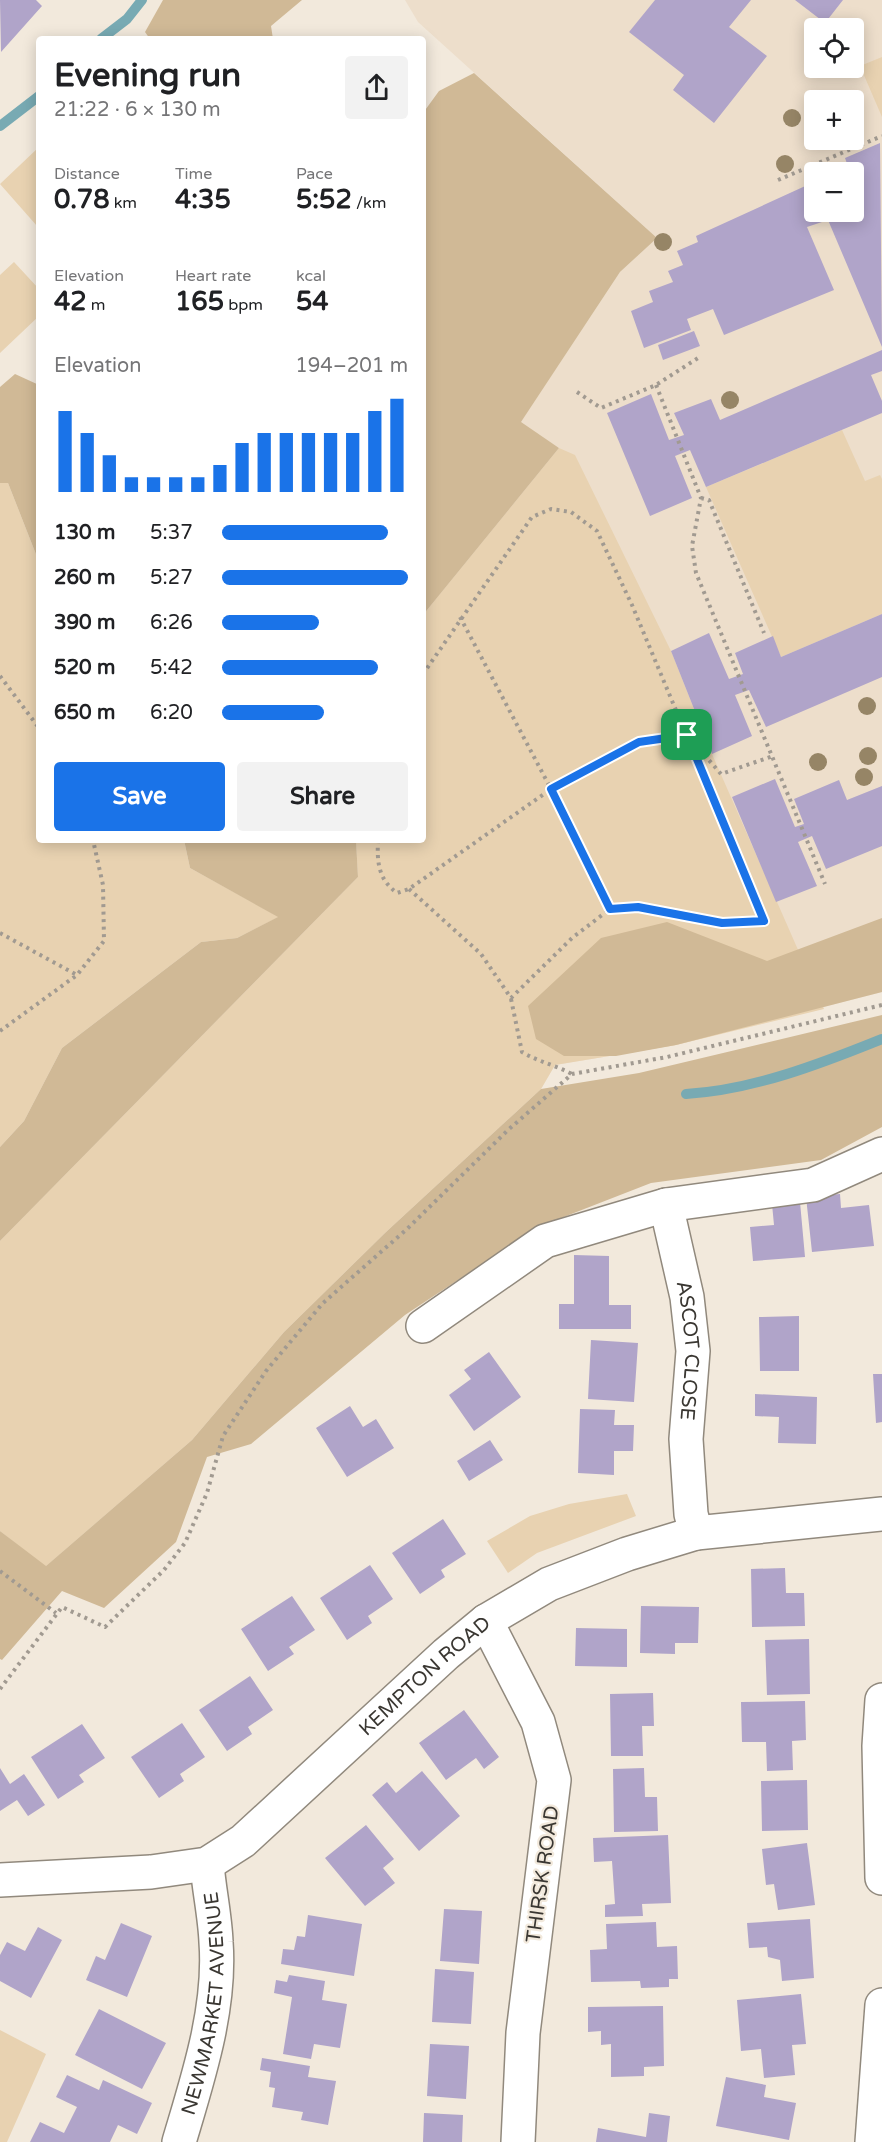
<!DOCTYPE html>
<meta charset="utf-8">
<style>
:root{--surface:#fff;--page:#f2f2f2;--text:#202124;--muted:#757577;--accent:#1a73e8}
body{margin:0;font-family:"Varela Round",sans-serif;background:var(--page);color:var(--text);height:100vh;display:flex;flex-direction:column;font-size:22px;white-space:nowrap}
*{box-sizing:border-box;margin:0}
p{font-size:20px;color:var(--muted)}
.icon{flex:none;width:33px;height:33px;fill:none;stroke:currentColor;stroke-width:2;stroke-linecap:round;stroke-linejoin:round}
.map{position:relative;flex:1;overflow:hidden}
.drawer{position:absolute;left:36px;top:36px;width:390px;height:807px;display:flex;flex-direction:column;background:var(--surface);border-radius:6px;box-shadow:0 3px 15px #0003}
.drawer>*{flex:none}
.controls{position:absolute;left:804px;top:18px;display:grid;gap:12px}
.controls a{display:grid;place-items:center;width:60px;height:60px;border-radius:6px;background:var(--surface);box-shadow:0 3px 15px #0003;font-size:30px}
.pin{position:absolute;display:grid;place-items:center;width:51px;height:51px;color:#fff;margin:-26px;border-radius:12px;box-shadow:0 3px 9px #0006}
.round{display:grid;place-items:center;flex:none;width:63px;height:63px;border-radius:6px;background:var(--page)}
.head{display:flex;align-items:center;justify-content:space-between;height:102px;padding:0 18px}
h1{font-size:33px;font-weight:700;line-height:45px}
.metrics{display:grid;grid-template-columns:repeat(3,1fr);gap:9px;height:102px;padding:6px 18px}
.metrics div{display:grid;align-content:center}
.metrics b{font-size:26px;font-weight:700}
.metrics small{font-size:16px;font-weight:400}
.metrics p{font-size:16px}
.chart{height:168px;padding:12px 18px}
.chart p{display:flex;justify-content:space-between}
.chart svg{width:100%;height:108px;margin-top:6px;stroke:var(--accent);stroke-width:6}
.primary-button{display:flex;gap:12px;margin-top:auto;padding:12px 18px}
.primary-button a{flex:1;height:69px;border-radius:6px;background:var(--accent);color:#fff;font-size:24px;font-weight:700;line-height:69px;text-align:center}
.primary-button a+a{background:var(--page);color:var(--text)}
ul{padding:0 18px;list-style:none;font-size:20px}
li{display:grid;grid-template-columns:96px 72px 1fr;align-items:center;height:45px}
li i{height:15px;border-radius:8px;background:var(--accent)}
.map>svg:first-child{display:block}
.education{fill:#eddecb;fill-rule:evenodd}
.green{fill:#e8d2b1}
.forest{fill:#d0b996}
.lines{fill:none;stroke-linecap:round;stroke-linejoin:round}
.stream{stroke:#78aab3;stroke-width:10}
.building{fill:#b0a4c9}
.minor-casing{stroke:#91897d;stroke-width:36}
.path{stroke:#a19a91;stroke-width:4;stroke-dasharray:3 4.5;stroke-linecap:butt}
.minor{stroke:#fff;stroke-width:33}
.tree{fill:#968566}
.route-casing{stroke:#fff;stroke-width:12}
.route{stroke:#1a73e8;stroke-width:8}
.labels{text-anchor:middle;stroke-width:4.5;stroke-linejoin:round;paint-order:stroke}
.street-label{font-size:20px;fill:#3a3732;stroke:#f2e9dc}
</style>
<div class="map">
<svg width="882" height="2142" viewBox="0 0 882 2142">
<rect width="100%" height="100%" fill="#f2e9dc"/>
<path class="education" d="M 405,0 L 882,0 L 882,992 L 676,1045 L 555,1065 L 541,1089 L 0,1531 L 0,1241 L 358,877 L 356,840 L 423,840 L 423,615 L 559,448 L 520,423 L 620,272 L 657,238 L 418,22 ZM 814,28 L 854,28 L 854,68 L 814,68 ZM 814,100 L 854,100 L 854,140 L 814,140 ZM 814,172 L 854,172 L 854,212 L 814,212 Z"/>
<path class="green" d="M 882,57 L 882,117 L 860,66 Z
M 39,147 L 39,224 L 37,226 L 0,184 Z
M 14,262 L 39,289 L 39,316 L 0,353 L 0,275 Z
M 842,430 L 865,481 L 880,475 L 882,479 L 882,614 L 781,657 L 706,487 Z
M 559,448 L 575,455 L 671,651 L 712,754 L 824,1009 L 676,1045 L 555,1065 L 541,1089 L 386,1232 L 284,1332 L 192,1440 L 45,1567 L 0,1531 L 0,1241 L 358,877 L 356,840 L 423,840 L 423,615 Z
M 0,483 L 8,483 L 39,562 L 39,840 L 184,840 L 190,868 L 279,917 L 237,938 L 201,942 L 62,1048 L 24,1121 L 0,1147 Z
M 627,1494 L 636,1516 L 537,1553 L 508,1573 L 487,1541 L 530,1516 L 569,1504 Z
M 0,2030 L 46,2054 L 7,2142 L 0,2142 Z"/>
<path class="forest" d="M 163,0 L 302,0 L 271,26 L 273,39 L 150,39 L 145,32 Z
M 474,73 L 657,238 L 620,272 L 521,422 L 559,448 L 423,615 L 423,113 L 439,91 Z
M 15,374 L 39,385 L 39,562 L 8,483 L 0,483 L 0,387 Z
M 184,840 L 356,840 L 358,877 L 0,1241 L 0,1147 L 24,1121 L 62,1048 L 201,942 L 237,938 L 278,917 L 190,868 Z
M 882,918 L 882,992 L 676,1045 L 616,1056 L 564,1056 L 536,1039 L 528,1006 L 601,938 L 667,922 L 767,961 Z
M 882,1015 L 882,1127 L 821,1160 L 651,1183 L 538,1227 L 405,1315 L 251,1444 L 207,1457 L 176,1542 L 104,1608 L 62,1591 L 2,1660 L 0,1659 L 0,1531 L 46,1566 L 192,1440 L 284,1332 L 386,1232 L 541,1089 L 639,1073 Z"/>
<g class="lines">
<path class="stream" d="M 101,39 L 127,19 L 142,0
M 0,126 L 39,96
M 686,1094 C 753,1090 820,1064 882,1039"/>
</g>
<path class="building" d="M 0,0 L 36,0 L 42,6 L 1,52 Z
M 655,0 L 751,0 L 729,27 L 767,56 L 714,123 L 673,90 L 684,75 L 629,32 Z
M 795,0 L 843,0 L 825,23 Z
M 880,143 L 882,347 L 828,220 L 807,227 L 834,290 L 724,335 L 713,309 L 687,319 L 691,330 L 644,348 L 631,311 L 653,302 L 649,291 L 673,282 L 668,271 L 683,265 L 677,251 L 698,242 L 696,236 L 814,182 L 814,212 L 854,212 L 854,204 L 861,201 L 854,181 L 854,172 L 850,172 L 845,158 Z
M 694,331 L 700,346 L 663,360 L 658,345 Z
M 882,350 L 882,371 L 871,375 L 882,401 L 882,413 L 706,487 L 690,450 L 675,456 L 692,498 L 650,516 L 607,413 L 651,394 L 669,440 L 684,435 L 674,413 L 711,399 L 720,420 Z
M 882,614 L 882,677 L 766,727 L 749,690 L 735,695 L 752,736 L 712,754 L 671,651 L 709,633 L 729,679 L 743,674 L 735,653 L 773,636 L 781,657 Z
M 775,779 L 795,827 L 804,824 L 794,799 L 839,780 L 847,800 L 882,786 L 882,846 L 826,869 L 812,836 L 798,842 L 817,886 L 776,902 L 732,797 Z
M 840,1194 L 841,1208 L 869,1205 L 874,1246 L 812,1252 L 806,1197 Z
M 800,1202 L 805,1257 L 753,1261 L 750,1227 L 774,1225 L 772,1204 Z
M 574,1255 L 609,1256 L 609,1305 L 631,1305 L 631,1329 L 559,1329 L 559,1304 L 574,1304 Z
M 799,1316 L 799,1371 L 760,1371 L 759,1317 Z
M 591,1340 L 638,1343 L 634,1402 L 588,1399 Z
M 489,1352 L 521,1397 L 474,1431 L 449,1395 L 471,1379 L 464,1370 Z
M 873,1374 L 882,1374 L 882,1422 L 876,1423 Z
M 755,1394 L 817,1397 L 816,1444 L 778,1443 L 779,1417 L 755,1416 Z
M 350,1406 L 363,1427 L 376,1419 L 394,1448 L 347,1477 L 316,1428 Z
M 580,1409 L 615,1410 L 614,1425 L 634,1425 L 633,1451 L 614,1451 L 614,1475 L 578,1473 Z
M 490,1440 L 503,1460 L 469,1481 L 457,1461 Z
M 443,1519 L 466,1554 L 441,1570 L 445,1577 L 420,1594 L 392,1553 Z
M 370,1565 L 393,1599 L 368,1616 L 372,1623 L 347,1640 L 320,1598 Z
M 785,1568 L 786,1593 L 804,1593 L 805,1626 L 752,1627 L 751,1569 Z
M 292,1596 L 315,1630 L 289,1647 L 294,1654 L 268,1671 L 241,1629 Z
M 641,1606 L 699,1607 L 698,1643 L 675,1643 L 675,1654 L 640,1653 Z
M 576,1628 L 627,1629 L 627,1667 L 575,1666 Z
M 809,1639 L 810,1694 L 767,1695 L 765,1640 Z
M 250,1676 L 273,1710 L 248,1727 L 252,1734 L 227,1751 L 199,1710 Z
M 653,1693 L 654,1726 L 642,1726 L 643,1756 L 611,1756 L 610,1694 Z
M 805,1701 L 806,1740 L 792,1741 L 793,1770 L 767,1771 L 766,1742 L 742,1742 L 741,1702 Z
M 464,1710 L 499,1757 L 484,1769 L 476,1758 L 446,1780 L 419,1743 Z
M 182,1723 L 205,1757 L 180,1774 L 184,1781 L 159,1798 L 131,1757 Z
M 82,1724 L 105,1758 L 79,1775 L 84,1782 L 58,1799 L 31,1757 Z
M 0,1768 L 10,1784 L 24,1774 L 45,1805 L 28,1816 L 17,1800 L 0,1811 Z
M 644,1768 L 645,1797 L 657,1797 L 658,1831 L 614,1832 L 613,1769 Z
M 422,1771 L 460,1816 L 419,1851 L 372,1795 L 387,1782 L 396,1793 Z
M 807,1780 L 808,1830 L 762,1831 L 761,1781 Z
M 366,1825 L 394,1859 L 383,1868 L 395,1883 L 365,1906 L 325,1858 Z
M 668,1835 L 671,1903 L 642,1904 L 643,1916 L 605,1917 L 605,1905 L 615,1904 L 612,1861 L 594,1862 L 593,1838 Z
M 807,1843 L 815,1905 L 778,1910 L 774,1884 L 766,1885 L 762,1849 Z
M 444,1909 L 482,1911 L 479,1964 L 440,1961 Z
M 308,1915 L 362,1924 L 354,1976 L 281,1964 L 283,1949 L 294,1950 L 297,1936 L 305,1937 Z
M 810,1919 L 814,1978 L 782,1981 L 780,1960 L 768,1957 L 767,1947 L 749,1948 L 747,1923 Z
M 656,1922 L 657,1947 L 677,1946 L 678,1979 L 669,1979 L 669,1987 L 641,1988 L 640,1981 L 591,1982 L 590,1950 L 607,1949 L 606,1924 Z
M 121,1923 L 152,1936 L 127,1997 L 86,1980 L 96,1956 L 105,1960 Z
M 38,1927 L 62,1940 L 31,1998 L 0,1981 L 0,1955 L 7,1942 L 25,1951 Z
M 435,1969 L 474,1972 L 471,2024 L 432,2022 Z
M 289,1975 L 325,1981 L 322,2000 L 347,2004 L 340,2048 L 314,2044 L 311,2059 L 283,2054 L 292,1997 L 274,1993 L 276,1980 L 287,1982 Z
M 801,1994 L 806,2044 L 792,2045 L 795,2075 L 764,2078 L 761,2049 L 741,2051 L 737,2000 Z
M 663,2006 L 664,2066 L 644,2067 L 644,2076 L 611,2077 L 611,2044 L 601,2045 L 601,2031 L 588,2032 L 588,2007 Z
M 99,2009 L 166,2043 L 142,2089 L 75,2055 Z
M 430,2044 L 469,2046 L 466,2099 L 427,2096 Z
M 262,2058 L 310,2066 L 308,2077 L 336,2081 L 328,2125 L 301,2120 L 303,2112 L 272,2107 L 275,2088 L 269,2087 L 271,2072 L 260,2070 Z
M 67,2075 L 99,2090 L 103,2080 L 152,2103 L 137,2134 L 118,2125 L 110,2142 L 30,2142 L 40,2122 L 64,2133 L 77,2107 L 56,2097 Z
M 726,2077 L 766,2085 L 764,2097 L 796,2103 L 789,2140 L 716,2126 Z
M 424,2113 L 463,2115 L 462,2142 L 423,2142 Z
M 649,2113 L 670,2116 L 667,2142 L 596,2142 L 598,2128 L 646,2137 Z"/>
<g class="lines">
<defs>
<g id="minor">
<path id="s1" d="M 666,1205 L 687,1297 L 693,1351 L 686,1439 L 691,1514 L 696,1533"/>
<path d="M 423,1326 L 545,1241 L 666,1205 L 813,1185 L 882,1154"/>
<path d="M 486,1621 L 538,1722 L 554,1780 L 523,2033 L 518,2142"/>
<path d="M 882,1700 L 879,1746 L 882,1878"/>
<path id="s2" d="M 0,1880 L 151,1872 L 207,1864 L 243,1841 L 446,1654 L 486,1621 L 549,1584 L 627,1554 L 696,1533 L 882,1514"/>
<path id="s3" d="M 179,2142 C 198,2078 221,2009 216,1942 C 215,1916 209,1890 207,1864"/>
<path d="M 872,2142 L 882,2005"/>
</g>
</defs>
<use href="#minor" class="minor-casing"/>
<path class="path" d="M 778,180 L 882,136
M 656,385 L 701,498 L 692,546 L 696,573 L 825,884
M 577,392 L 601,408 L 656,385 L 698,358
M 701,498 L 709,500 L 764,633
M 460,617 L 551,789 L 610,909
M 0,676 L 39,728
M 378,840 C 377,862 378,879 397,893 L 409,889 L 551,789 L 639,742 L 687,735 L 721,774 L 773,756
M 409,889 L 481,954 L 511,998 L 572,938 L 610,909 L 638,907 L 722,923 L 764,921 L 632,605 L 597,531 L 571,512 L 551,509 L 532,517 L 423,674
M 0,933 L 77,975
M 511,999 L 522,1052 C 539,1062 555,1065 572,1074
M 0,1031 L 77,975 L 104,941 L 103,885 L 93,840
M 0,1571 L 56,1613
M 0,1689 L 62,1607 L 105,1627 L 164,1570 L 185,1543 L 207,1493 L 223,1436 L 266,1371 L 323,1303 L 407,1229 L 508,1130 L 572,1074 L 667,1057 L 882,1005"/>
<use href="#minor" class="minor"/>
</g>
<g class="tree">
<circle cx="792" cy="118" r="9"/>
<circle cx="785" cy="164" r="9"/>
<circle cx="663" cy="242" r="9"/>
<circle cx="730" cy="400" r="9"/>
<circle cx="867" cy="706" r="9"/>
<circle cx="868" cy="756" r="9"/>
<circle cx="818" cy="762" r="9"/>
<circle cx="864" cy="777" r="9"/>
</g>
<g class="lines">
<defs>
<path id="route" d="M 687,735 L 764,921 L 722,923 L 638,907 L 610,909 L 551,789 L 639,742 Z"/>
</defs>
<use href="#route" class="route-casing"/>
<use href="#route" class="route"/>
</g>
<g class="labels">
<g class="street-label">
<text dy="7" stroke="none"><textPath href="#s1" startOffset="148">ASCOT CLOSE</textPath></text>
<text dy="7" stroke="none"><textPath href="#s2" startOffset="496">KEMPTON ROAD</textPath></text>
<text transform="translate(542 1874) rotate(-82)" y="7">THIRSK ROAD</text>
<text dy="7" stroke="none"><textPath href="#s3" startOffset="142">NEWMARKET AVENUE</textPath></text>
</g>
</g>
</svg>
<div class="controls">
<a><svg class="icon" aria-label="locate" viewBox="0 0 24 24"><circle cx="12" cy="12" r="6"/><path d="M12 2v4M12 18v4M2 12h4M18 12h4"/></svg></a>
<a>+</a>
<a>−</a>
</div>
<div class="pin" style="left:687px;top:735px;background:#1e9e55"><svg class="icon" aria-label="arrive" viewBox="0 0 24 24"><path d="M6 21V4h12l-3 4 3 4H6"/></svg></div>
<section class="drawer">
<div class="head"><div><h1>Evening run</h1><p>21:22 · 6 × 130 m</p></div><a class="round"><svg class="icon" aria-label="share" viewBox="0 0 24 24"><path d="M12 15V3M7 8l5-5 5 5M5 13v7h14v-7"/></svg></a></div>
<div class="metrics">
<div><p>Distance</p><b>0.78<small> km</small></b></div>
<div><p>Time</p><b>4:35</b></div>
<div><p>Pace</p><b>5:52<small> /km</small></b></div>
</div>
<div class="metrics">
<div><p>Elevation</p><b>42<small> m</small></b></div>
<div><p>Heart rate</p><b>165<small> bpm</small></b></div>
<div><p>kcal</p><b>54</b></div>
</div>
<div class="chart"><p><span>Elevation</span>194–201 m</p>
<svg viewBox="0 0 160 44" preserveAspectRatio="none"><path d="M5 44V11M15 44V20M25 44V29M35 44V38M45 44V38M55 44V38M65 44V38M75 44V33M85 44V24M95 44V20M105 44V20M115 44V20M125 44V20M135 44V20M145 44V11M155 44V6"/></svg>
</div>
<ul>
<li><b>130 m</b>5:37<i style="width:89%"></i></li>
<li><b>260 m</b>5:27<i style="width:100%"></i></li>
<li><b>390 m</b>6:26<i style="width:52%"></i></li>
<li><b>520 m</b>5:42<i style="width:84%"></i></li>
<li><b>650 m</b>6:20<i style="width:55%"></i></li>
</ul>
<div class="primary-button"><a>Save</a><a>Share</a></div>
</section>
</div>
